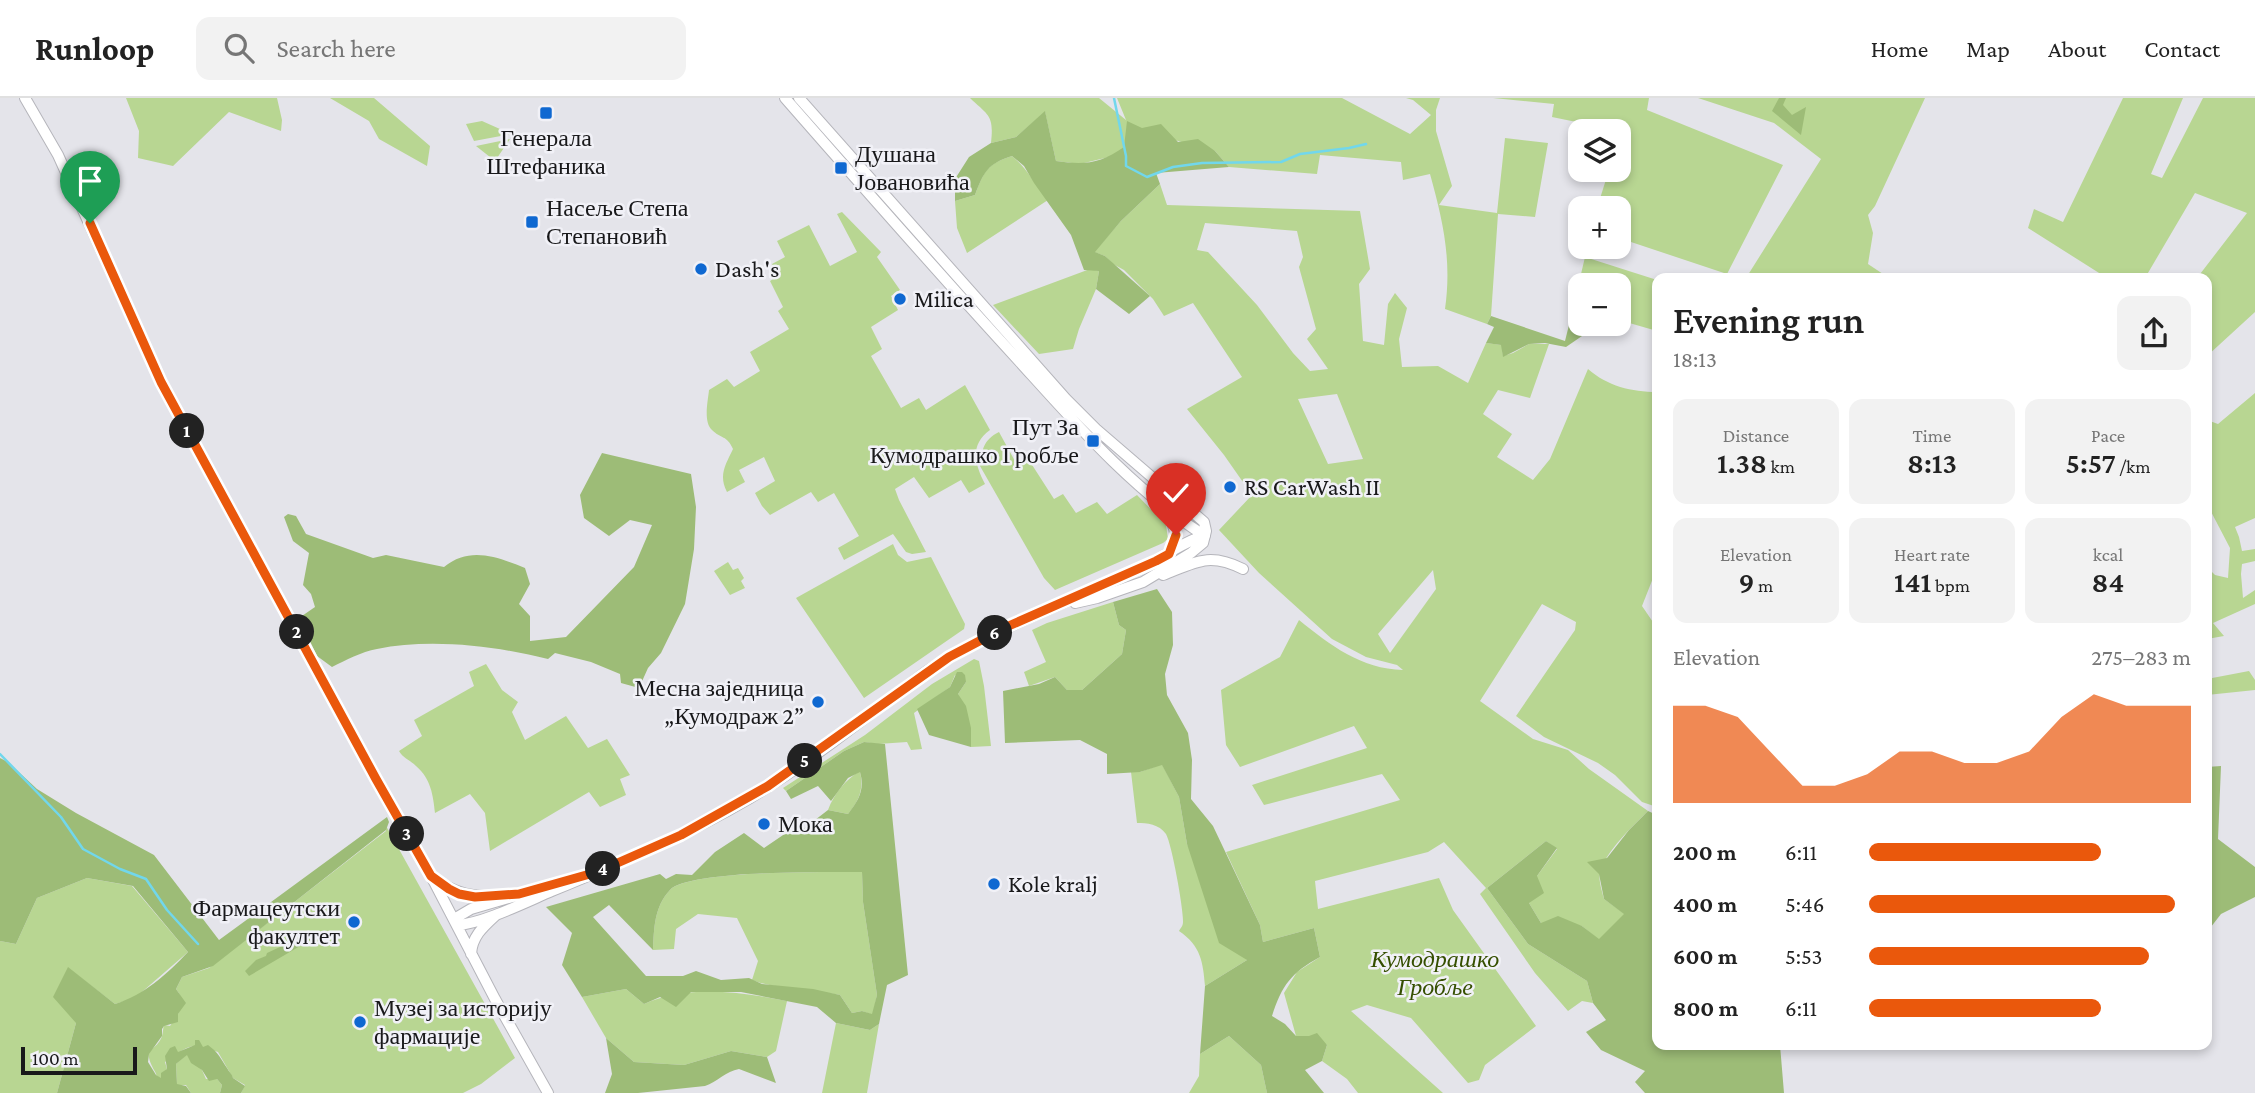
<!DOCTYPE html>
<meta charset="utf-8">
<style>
:root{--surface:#fff;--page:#f2f2f2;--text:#222;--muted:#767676;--line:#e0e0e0;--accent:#ea580c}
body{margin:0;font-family:"Crimson Pro",serif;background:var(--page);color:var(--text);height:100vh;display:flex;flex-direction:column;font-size:26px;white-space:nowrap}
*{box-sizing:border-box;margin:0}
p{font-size:23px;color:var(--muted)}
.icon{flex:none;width:38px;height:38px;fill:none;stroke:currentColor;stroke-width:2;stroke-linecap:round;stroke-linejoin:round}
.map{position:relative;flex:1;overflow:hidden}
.sheet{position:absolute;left:1652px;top:175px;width:560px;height:777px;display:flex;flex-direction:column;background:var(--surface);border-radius:14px;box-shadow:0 4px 10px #0003}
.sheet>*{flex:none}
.tools{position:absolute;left:1568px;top:21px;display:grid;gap:14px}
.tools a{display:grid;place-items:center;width:63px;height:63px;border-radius:14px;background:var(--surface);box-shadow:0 4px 10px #0003;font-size:35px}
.scale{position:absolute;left:21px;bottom:18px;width:116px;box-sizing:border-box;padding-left:7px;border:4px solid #19191b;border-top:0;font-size:19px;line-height:24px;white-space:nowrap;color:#19191b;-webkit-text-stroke:5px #f1f1f7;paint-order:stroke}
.pin{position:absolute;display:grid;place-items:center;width:60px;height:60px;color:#fff;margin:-72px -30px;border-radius:50% 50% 50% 0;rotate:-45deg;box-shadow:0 0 7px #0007}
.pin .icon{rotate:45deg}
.km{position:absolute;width:35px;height:35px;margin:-18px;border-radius:50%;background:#222;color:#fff;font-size:19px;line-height:35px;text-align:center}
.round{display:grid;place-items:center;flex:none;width:74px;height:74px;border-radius:14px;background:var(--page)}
.overview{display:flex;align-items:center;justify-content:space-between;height:119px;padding:0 21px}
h1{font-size:38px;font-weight:600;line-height:52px}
.figures{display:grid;grid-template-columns:repeat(3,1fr);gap:10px;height:119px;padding:7px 21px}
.figures div{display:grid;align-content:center;border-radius:14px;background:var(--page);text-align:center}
.figures b{font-size:30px;font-weight:600}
.figures small{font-size:19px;font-weight:400}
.figures p{font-size:19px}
.chart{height:196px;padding:14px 21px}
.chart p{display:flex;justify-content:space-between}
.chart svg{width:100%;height:126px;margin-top:7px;fill:var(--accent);opacity:.7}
ul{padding:0 21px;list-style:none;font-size:23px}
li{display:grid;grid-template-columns:112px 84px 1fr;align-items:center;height:52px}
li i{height:18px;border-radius:9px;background:var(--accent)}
header{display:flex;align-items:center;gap:42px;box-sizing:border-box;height:98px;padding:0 35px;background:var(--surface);border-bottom:2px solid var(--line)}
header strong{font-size:33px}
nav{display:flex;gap:38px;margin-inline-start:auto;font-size:24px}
.search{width:490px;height:63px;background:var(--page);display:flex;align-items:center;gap:18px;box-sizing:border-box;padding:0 24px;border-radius:14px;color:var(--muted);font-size:26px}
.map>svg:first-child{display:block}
.green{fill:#b8d692;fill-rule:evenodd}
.forest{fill:#9dbc77;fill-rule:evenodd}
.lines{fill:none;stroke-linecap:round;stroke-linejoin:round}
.stream{stroke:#71d7ec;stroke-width:2.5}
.tertiary-casing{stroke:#b5b5bb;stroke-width:12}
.tertiary{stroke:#fff;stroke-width:10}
.route-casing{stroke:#fff;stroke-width:14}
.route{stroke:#ea580c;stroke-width:9}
.poi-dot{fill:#0f68d1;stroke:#f1f1f7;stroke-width:2.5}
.labels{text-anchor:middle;stroke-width:5;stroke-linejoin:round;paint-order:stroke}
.poi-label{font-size:24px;fill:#19191b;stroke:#f1f1f7;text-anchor:start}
.park-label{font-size:24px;font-style:italic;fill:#354f00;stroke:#f1f1f7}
</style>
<header>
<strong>Runloop</strong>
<div class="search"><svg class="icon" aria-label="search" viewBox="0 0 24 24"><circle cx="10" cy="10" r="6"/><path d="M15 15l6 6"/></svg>Search here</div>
<nav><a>Home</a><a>Map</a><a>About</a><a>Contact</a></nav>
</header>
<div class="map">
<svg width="2255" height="995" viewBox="0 0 2255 995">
<rect width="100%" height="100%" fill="#e4e4ea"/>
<path class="green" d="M 126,0 L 277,0 L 282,22 L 281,33 L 229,14 L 173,68 L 138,60 L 139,33 Z
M 330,0 L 374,0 L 430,48 L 427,68 L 379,41 L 369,23 Z
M 970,0 L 1099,0 L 1126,22 L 1117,0 L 1342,0 L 1410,36 L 1431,17 L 1413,2 L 1406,0 L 1440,0 L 1436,12 L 1436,33 L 1452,88 L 1439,107 L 1497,115 L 1505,40 L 1548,45 L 1535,119 L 1498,116 L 1491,218 L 1487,226 L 1445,211 C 1452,162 1443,123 1430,76 L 1403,82 L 1401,64 L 1320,57 L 1317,76 L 1229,69 L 1215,53 L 1156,37 L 1109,59 L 1080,66 L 1056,63 L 1045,14 L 1016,39 L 991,45 C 994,17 989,18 970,0 Z
M 1493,0 L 1649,0 L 1647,12 L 1783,67 L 1727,176 L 1619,140 L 1619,110 L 1597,110 L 1609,72 L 1619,72 L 1620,33 L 1552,19 L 1554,6 Z
M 1698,0 L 1925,0 L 1875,108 L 1868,117 L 1873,135 L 1868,166 L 1889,180 L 1746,180 L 1821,61 L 1774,25 Z
M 2123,0 L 2183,0 L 2151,76 L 2162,80 L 2203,0 L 2255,0 L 2255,214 L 2207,258 L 2207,180 L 2197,180 L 2247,115 L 2195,95 L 2145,180 L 2107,180 L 2028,130 L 2034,111 L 2063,124 Z
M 482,23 L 511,36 L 474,43 L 466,26 Z
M 510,41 L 495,63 L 476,48 Z
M 1012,58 C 1027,70 1035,87 1048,102 L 967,155 L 957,130 L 955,103 L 975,97 C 984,73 987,66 1012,58 Z
M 1160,86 L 1167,107 L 1360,113 L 1370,171 L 1359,186 L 1363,243 L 1384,247 L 1388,206 L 1395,195 L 1407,210 L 1399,241 L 1402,269 L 1438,268 L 1468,285 L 1486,245 L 1502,247 L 1503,258 L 1513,255 L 1529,246 L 1549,246 L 1530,300 L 1498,292 L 1483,316 L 1512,336 L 1497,359 L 1533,382 L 1550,361 L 1588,271 C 1607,288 1632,294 1657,294 L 1657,470 L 1642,508 L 1657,530 L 1657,709 L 1642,704 L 1615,677 L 1598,665 L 1544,639 L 1516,618 L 1575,532 L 1576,524 L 1542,506 L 1480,603 L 1533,641 L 1568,652 L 1589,671 L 1648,713 C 1633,728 1606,753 1600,774 C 1598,781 1602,793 1604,801 L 1625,816 L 1599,842 L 1582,828 L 1541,825 L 1529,805 L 1537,778 L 1557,751 L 1546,743 L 1487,790 L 1528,846 L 1587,883 L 1593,905 L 1582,903 L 1568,913 L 1535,875 L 1480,796 L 1486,790 L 1444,744 L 1428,754 L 1315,783 L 1318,811 L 1439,780 L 1453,812 L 1536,928 L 1485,967 L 1479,982 L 1468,985 L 1411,920 L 1367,907 L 1351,913 L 1443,995 L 1358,995 L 1347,981 L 1322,963 L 1327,947 L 1309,938 L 1296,938 L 1284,895 L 1297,874 L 1320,859 L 1314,830 L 1263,844 L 1260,827 L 1226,754 L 1400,702 L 1382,676 L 1264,707 L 1252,687 L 1367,650 L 1354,628 L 1240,669 L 1226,647 L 1221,592 L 1280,559 L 1299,522 C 1330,547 1361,571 1403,572 L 1397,567 L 1366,559 L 1332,541 L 1259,475 L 1219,432 L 1252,397 L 1224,357 L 1187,311 L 1242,279 L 1193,205 L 1164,218 L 1153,201 L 1124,172 L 1113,166 L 1105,158 L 1094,154 L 1121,123 ZM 1205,125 L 1297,133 L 1303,159 L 1299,169 L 1316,231 L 1307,241 L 1328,271 L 1310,273 L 1293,255 L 1257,207 L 1208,154 L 1197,152 ZM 1337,296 L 1363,361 L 1328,366 L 1298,301 ZM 1433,472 L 1436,491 L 1390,555 L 1378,536 Z
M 842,114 L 881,154 L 877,159 L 900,192 L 891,198 L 898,212 L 871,229 L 882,251 L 871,258 L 901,310 L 919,300 L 926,312 L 965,287 L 990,332 C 969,347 975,367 985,386 L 969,395 L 961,382 L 929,400 L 914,379 L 895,391 L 899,402 L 926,454 L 912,456 L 906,454 L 893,436 L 844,462 L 838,450 L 859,438 L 834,395 L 818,404 L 811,394 L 770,417 L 762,408 L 755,395 L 775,383 L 764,359 L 739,372 L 745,384 L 727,394 C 718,377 726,366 733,351 C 727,337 721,341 712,332 C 703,324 708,303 709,292 L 727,281 L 734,289 L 760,273 L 750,254 L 789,231 L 778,213 L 783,209 L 770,183 L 778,178 L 772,166 L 785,159 L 777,143 L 809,127 L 830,168 L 857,154 L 837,116 Z
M 1585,159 L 1657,182 L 1657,233 L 1619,222 L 1619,187 L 1580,187 L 1580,212 L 1573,210 Z
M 1090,171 L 1099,173 L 1096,191 L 1079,231 L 1073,251 L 1039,256 L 993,207 Z
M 2255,295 L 2255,420 L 2235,429 L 2239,439 L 2242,453 L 2255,451 L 2255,463 L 2242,466 L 2241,476 L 2243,500 L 2255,492 L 2255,506 L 2213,525 L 2224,538 L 2207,541 L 2207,469 L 2215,477 L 2228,480 L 2230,450 L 2207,406 L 2207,322 L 2218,326 Z
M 999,334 L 1016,365 L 1027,359 L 1054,401 L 1063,396 L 1076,415 L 1097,404 L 1107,416 L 1137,397 L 1166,427 L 1168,441 L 1163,445 L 1055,492 L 1044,480 L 980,368 C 982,352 983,342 999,334 Z
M 893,446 L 898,457 L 907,464 L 931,459 L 965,526 L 964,531 L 864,600 L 796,500 Z
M 728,464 L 733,472 L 738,470 L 744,480 L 741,483 L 745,490 L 730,497 L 714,473 Z
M 1113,504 L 1119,527 L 1126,532 L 1122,556 L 1082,592 L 1067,592 L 1055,579 L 1029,588 L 1024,574 L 1046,564 L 1032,532 L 1047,525 Z
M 974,561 L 979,563 L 984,588 L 991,648 L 971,649 L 971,641 L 958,596 L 966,584 L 955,577 L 950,589 L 914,615 L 922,651 L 911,652 L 907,644 L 878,646 L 864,644 L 844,653 L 786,693 L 783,690 L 865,637 L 932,586 Z
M 486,566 L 502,592 L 518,604 L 512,614 L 525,642 L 566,618 L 588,650 L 607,641 L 630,677 L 620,681 L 626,697 L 600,709 L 589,694 L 490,753 L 485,715 L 470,696 L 435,715 C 433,697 431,681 416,668 C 410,662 404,661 399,653 L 422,638 L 414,622 L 474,588 L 469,574 Z
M 2249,573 L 2255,582 L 2255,592 L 2207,597 L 2207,581 Z
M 1162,666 L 1179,699 L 1187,746 L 1247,862 L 1205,888 C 1203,864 1201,848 1179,833 C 1182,828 1183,828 1183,823 C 1183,809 1172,747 1166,736 C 1159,726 1147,725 1137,725 L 1131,674 L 1140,674 Z
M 860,673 C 864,692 859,702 848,716 L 828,712 C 834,696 845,682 860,673 Z
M 385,726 L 515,960 L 481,986 L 463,995 L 241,995 L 245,987 L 233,980 L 218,954 C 189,944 190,947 165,964 L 167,971 L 161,981 C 153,975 159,980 154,972 C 141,948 156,955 162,938 C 163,934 163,931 164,927 L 170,928 C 179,914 188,906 176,891 L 182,879 L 209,870 L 386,733 Z
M 862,774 L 863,804 L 877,897 L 873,917 L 862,913 L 852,915 L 840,897 C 814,892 774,891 752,882 L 758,863 L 737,820 L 698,816 L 676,831 L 674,851 L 653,852 C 654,831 654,809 670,792 C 689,772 830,774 862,774 Z
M 87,780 L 132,788 L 188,854 L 135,900 L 115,906 L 68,870 L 76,925 L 57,995 L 0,995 L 0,843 L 16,846 L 37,800 Z
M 626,891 L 644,906 C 689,886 740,894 787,903 L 776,953 L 767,959 L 731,953 L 684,967 L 634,964 L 606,940 L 582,899 Z
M 836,925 L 870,932 L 879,926 L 867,995 L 822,995 Z
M 1229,938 L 1261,967 L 1267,995 L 1189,995 L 1199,978 L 1200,956 Z
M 187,956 L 202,972 L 206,981 L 217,981 L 222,987 L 220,995 L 191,995 L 186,987 L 177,987 L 176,966 Z"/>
<path class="forest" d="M 1779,0 L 1786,0 L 1783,7 L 1792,17 L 1806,9 L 1801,37 L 1772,13 Z
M 1045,13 L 1056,63 C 1084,67 1100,66 1124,49 L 1127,23 L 1142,30 L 1161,26 L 1178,44 L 1198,41 L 1215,53 L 1229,69 L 1156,75 L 1160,86 L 1121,123 L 1095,154 L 1105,158 L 1150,198 L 1129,216 L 1096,191 L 1099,173 L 1084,172 L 1071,137 L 1034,85 L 1024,68 L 1012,58 C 987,66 984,74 975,97 L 955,103 L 955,81 L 969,59 L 991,45 L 1016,39 Z
M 1491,218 L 1565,243 L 1569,227 L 1579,230 L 1582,238 L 1566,249 L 1545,245 L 1529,246 L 1503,259 L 1501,247 L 1486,245 L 1494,229 L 1487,226 Z
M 602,355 L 691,376 L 696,409 L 694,451 L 685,506 L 661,555 L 648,570 L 639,590 L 621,585 L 620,576 L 591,564 L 555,555 L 548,561 C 497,548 430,540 377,551 C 361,554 346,562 332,569 L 317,558 L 299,520 L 315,509 L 311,496 L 303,487 L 309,455 L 293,443 L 284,419 L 288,416 L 296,418 L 306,436 L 373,460 L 386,457 L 444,469 C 470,448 497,459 525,470 L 530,486 L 519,506 L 530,518 L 530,543 L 566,539 L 634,469 L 652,427 L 630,422 L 609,438 L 584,420 L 580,397 Z
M 1157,491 L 1172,514 L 1173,547 L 1165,576 L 1167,597 L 1188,635 L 1192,662 L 1191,701 L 1213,728 L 1260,827 L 1263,844 L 1314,830 L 1320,859 C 1291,875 1282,887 1272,918 L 1285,926 L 1296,938 L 1309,938 L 1317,935 L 1327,947 L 1322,963 L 1305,972 L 1324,995 L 1267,995 L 1261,967 L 1229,938 L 1200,956 L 1205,888 L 1247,862 L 1219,845 L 1187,746 L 1179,699 L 1162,667 L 1140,674 L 1107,676 L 1107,656 L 1080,642 L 1005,645 L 1003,593 L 1039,586 L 1055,579 L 1067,592 L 1082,592 L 1122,556 L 1126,532 L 1119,527 L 1113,504 Z
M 957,574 L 962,574 L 965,577 L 966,584 L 958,596 L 966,608 L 971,630 L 971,649 L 929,637 L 917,611 L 950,589 Z
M 864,644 L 885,646 L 908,877 L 887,887 L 879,926 L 870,932 L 836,925 L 817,909 L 741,894 L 691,894 L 676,909 L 660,899 L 644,906 L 626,891 L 582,899 L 562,867 L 572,835 L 546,809 L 660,776 L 666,781 L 676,776 L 692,777 L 715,754 L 744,735 L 764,750 L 789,733 L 802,732 L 828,712 L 848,716 C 859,702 865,691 860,674 L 848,680 L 831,703 L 818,688 L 791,701 L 786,693 L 844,653 ZM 862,774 L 863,804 L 877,897 L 872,916 L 862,913 L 852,915 L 840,897 L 813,891 L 762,886 L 749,880 L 721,882 L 696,873 L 683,878 L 646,878 L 593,819 L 609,807 L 653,852 C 654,831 654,809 670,792 C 688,772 830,774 862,774 Z
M 0,660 L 8,664 L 37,691 L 76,715 L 154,757 L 219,842 L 387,719 L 389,724 L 386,732 L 213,868 L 182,879 L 176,891 L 186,905 L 178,916 L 178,924 L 164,928 L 162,931 L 162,938 L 149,956 L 148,964 L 156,977 L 161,980 L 161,975 L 167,971 L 165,958 L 170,950 L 175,948 L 178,954 L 195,947 L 195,942 L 199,942 L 203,949 L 208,947 C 219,955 220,960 227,970 C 229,974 232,976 233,980 L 245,988 L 241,995 L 220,995 L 222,987 L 217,981 L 209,983 L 202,972 L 191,965 L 187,957 L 176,966 L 177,986 L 186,988 L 191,995 L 57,995 L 76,925 L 53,899 L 68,869 L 115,906 C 144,897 167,876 188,854 L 133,788 L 87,780 L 37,800 L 16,846 L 0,843 Z
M 2221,668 L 2218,741 L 2255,769 L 2255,799 L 2221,816 L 2207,834 L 2207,669 Z
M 1648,713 L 1657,717 L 1657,947 L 1780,947 L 1784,995 L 1645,995 L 1635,984 L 1645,973 L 1601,952 L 1586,934 L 1606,922 L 1593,905 L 1587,883 L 1528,846 L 1487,790 L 1546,743 L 1557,750 L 1537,778 L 1544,795 L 1529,805 L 1541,825 L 1558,818 L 1582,828 L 1599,841 L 1624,816 L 1604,801 L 1599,776 L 1587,764 L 1607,760 L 1629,732 Z
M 308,836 L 311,837 L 312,841 L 249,878 L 245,873 L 256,862 L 266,858 L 267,855 Z
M 606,940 L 634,964 L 684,967 L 731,953 L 767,959 L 776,985 L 739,971 C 726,973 717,984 705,988 L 638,995 L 605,995 L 612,976 Z"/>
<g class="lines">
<path class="stream" d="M 1114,0 L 1126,58 L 1126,68 L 1147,79 L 1173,69 L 1202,65 L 1281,64 L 1300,56 L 1349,50 L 1366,46
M 0,656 L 61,719 L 83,751 L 120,771 L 146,781 L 167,812 L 198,846"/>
<defs>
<path id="tertiary" d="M 25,0 L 58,57 L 161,284 L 193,344 L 376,681 L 431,778 L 495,901 L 548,995
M 785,0 C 862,88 940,177 1019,263 C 1076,326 1133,392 1205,438
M 799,0 L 1066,301 L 1096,331 L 1204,424 L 1206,433 L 1203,445 L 1191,455 L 1143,484 L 1097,500 L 1075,505
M 1166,415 C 1177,431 1178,439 1169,455
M 1163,477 C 1196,464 1209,454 1243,471
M 433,779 C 455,797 474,799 501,798
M 454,821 L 471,811 L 553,787
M 457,827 C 482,826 528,803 552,793 C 620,765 687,737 750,700 C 812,663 869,616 927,573 C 993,531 1067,505 1138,472 C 1155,464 1189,440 1205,438
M 471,856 C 472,838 484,828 496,817"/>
</defs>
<use href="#tertiary" class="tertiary-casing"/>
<use href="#tertiary" class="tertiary"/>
</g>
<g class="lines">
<defs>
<path id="route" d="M 90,125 L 161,284 L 376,681 L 431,778 L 449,791 L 459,796 L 475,799 L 519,796 L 597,774 L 681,737 L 768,688 L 949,559 L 1004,530 L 1156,463 L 1169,456 L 1176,437"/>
</defs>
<use href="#route" class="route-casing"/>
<use href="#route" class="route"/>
</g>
<g class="poi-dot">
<rect x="539" y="8" width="14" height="14" rx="3.5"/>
<rect x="834" y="63" width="14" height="14" rx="3.5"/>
<rect x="525" y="117" width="14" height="14" rx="3.5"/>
<circle cx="701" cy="171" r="7"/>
<circle cx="900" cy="201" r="7"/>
<rect x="1086" y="336" width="14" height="14" rx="3.5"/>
<circle cx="1230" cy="389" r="7"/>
<circle cx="818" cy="604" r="7"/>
<circle cx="764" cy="726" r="7"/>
<circle cx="994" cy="786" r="7"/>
<circle cx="354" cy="824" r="7"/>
<circle cx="360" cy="924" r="7"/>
</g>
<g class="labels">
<g class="poi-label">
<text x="546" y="48" text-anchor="middle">Генерала<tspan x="546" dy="28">Штефаника</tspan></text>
<text x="855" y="64">Душана<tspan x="855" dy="28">Јовановића</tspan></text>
<text x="546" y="118">Насеље Степа<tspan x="546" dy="28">Степановић</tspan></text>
<text x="715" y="179">Dash's</text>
<text x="914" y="209">Milica</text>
<text x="1079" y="337" text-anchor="end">Пут За<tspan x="1079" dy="28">Кумодрашко Гробље</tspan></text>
<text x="1244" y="397">RS CarWash II</text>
<text x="804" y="598" text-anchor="end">Месна заједница<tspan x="804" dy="28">„Кумодраж 2”</tspan></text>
<text x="778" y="734">Мока</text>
<text x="1008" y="794">Kole kralj</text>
<text x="340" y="818" text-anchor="end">Фармацеутски<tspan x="340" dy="28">факултет</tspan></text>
<text x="374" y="918">Музеј за историју<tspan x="374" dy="28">фармације</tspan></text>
</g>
<g class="park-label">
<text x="1435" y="869">Кумодрашко<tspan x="1435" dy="28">Гробље</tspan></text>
</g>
</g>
</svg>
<div class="tools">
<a><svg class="icon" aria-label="layers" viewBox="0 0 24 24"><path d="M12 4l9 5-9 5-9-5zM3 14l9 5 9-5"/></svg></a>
<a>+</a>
<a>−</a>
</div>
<div class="scale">100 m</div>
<div class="pin" style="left:90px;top:125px;background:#1e9e55"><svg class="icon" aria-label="arrive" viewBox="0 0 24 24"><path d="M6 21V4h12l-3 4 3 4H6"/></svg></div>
<div class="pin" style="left:1176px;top:437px;background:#d93025"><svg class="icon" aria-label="check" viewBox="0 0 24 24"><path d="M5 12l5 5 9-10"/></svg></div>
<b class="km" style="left:187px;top:333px">1</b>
<b class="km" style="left:297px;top:534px">2</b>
<b class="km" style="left:407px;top:736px">3</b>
<b class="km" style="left:603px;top:771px">4</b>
<b class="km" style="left:805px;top:663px">5</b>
<b class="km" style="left:995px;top:535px">6</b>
<section class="sheet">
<div class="overview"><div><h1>Evening run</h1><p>18:13</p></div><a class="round"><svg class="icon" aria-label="share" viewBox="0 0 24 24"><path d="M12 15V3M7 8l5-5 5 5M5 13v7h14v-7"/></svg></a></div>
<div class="figures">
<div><p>Distance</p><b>1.38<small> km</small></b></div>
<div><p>Time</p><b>8:13</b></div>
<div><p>Pace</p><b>5:57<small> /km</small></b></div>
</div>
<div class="figures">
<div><p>Elevation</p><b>9<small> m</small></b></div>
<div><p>Heart rate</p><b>141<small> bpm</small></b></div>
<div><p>kcal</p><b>84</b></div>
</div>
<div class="chart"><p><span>Elevation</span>275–283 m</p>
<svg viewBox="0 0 160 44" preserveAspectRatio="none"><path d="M0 44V10L10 10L20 14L30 26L40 38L50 38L60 34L70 26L80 26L90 30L100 30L110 26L120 14L130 6L140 10L150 10L160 10V44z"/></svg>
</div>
<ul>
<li><b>200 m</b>6:11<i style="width:72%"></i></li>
<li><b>400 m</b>5:46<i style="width:95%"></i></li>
<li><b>600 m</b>5:53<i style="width:87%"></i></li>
<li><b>800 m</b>6:11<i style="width:72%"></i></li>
</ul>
</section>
</div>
